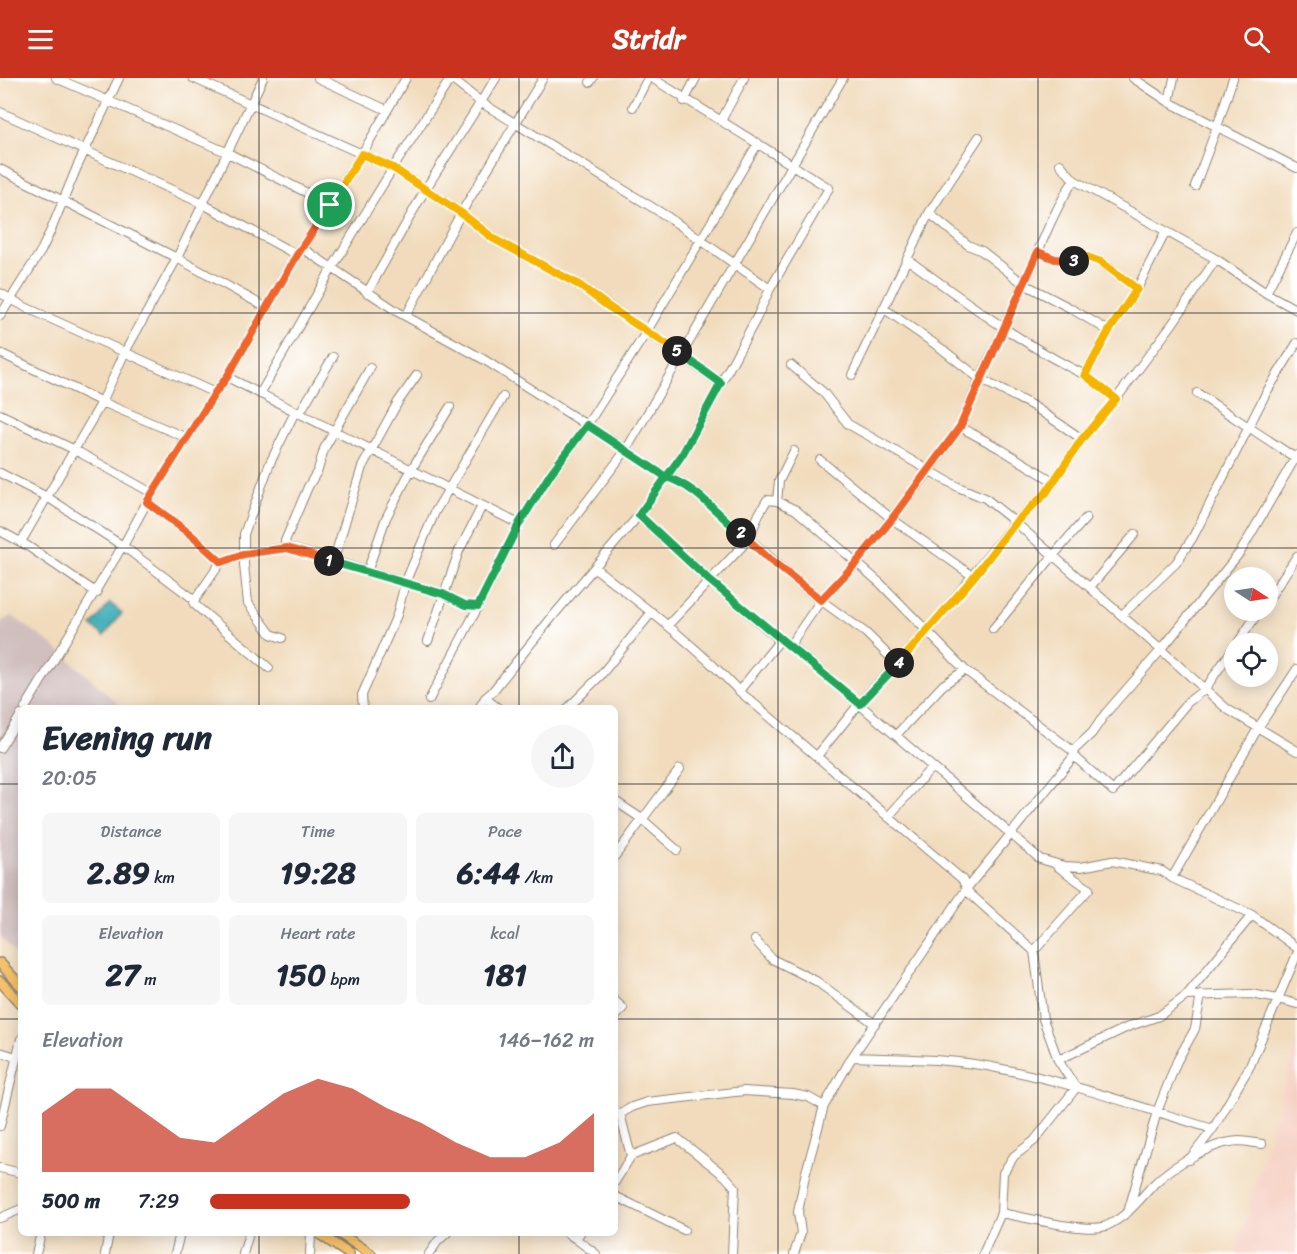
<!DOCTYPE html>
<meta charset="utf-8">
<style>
:root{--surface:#fff;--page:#f6f6f7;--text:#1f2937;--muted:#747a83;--accent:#c8321e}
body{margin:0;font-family:Sriracha,sans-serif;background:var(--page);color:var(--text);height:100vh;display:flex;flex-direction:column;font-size:22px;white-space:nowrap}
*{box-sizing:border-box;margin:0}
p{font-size:20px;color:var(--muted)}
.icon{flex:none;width:33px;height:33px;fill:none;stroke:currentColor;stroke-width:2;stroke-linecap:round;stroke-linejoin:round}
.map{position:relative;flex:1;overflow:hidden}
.side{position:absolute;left:18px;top:627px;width:600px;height:531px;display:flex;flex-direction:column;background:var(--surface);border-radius:9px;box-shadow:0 3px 15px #0003}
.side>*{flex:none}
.needle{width:39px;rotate:102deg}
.controls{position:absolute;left:1224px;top:489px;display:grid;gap:12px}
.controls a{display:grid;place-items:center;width:54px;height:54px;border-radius:50%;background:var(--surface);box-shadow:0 3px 15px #0003;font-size:30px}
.pin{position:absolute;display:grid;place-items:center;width:51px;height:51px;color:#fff;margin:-26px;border:3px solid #fff;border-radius:50%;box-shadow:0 2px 6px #0007}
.km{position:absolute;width:30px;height:30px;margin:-15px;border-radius:50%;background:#222;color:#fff;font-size:16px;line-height:30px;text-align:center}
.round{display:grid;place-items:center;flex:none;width:63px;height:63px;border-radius:32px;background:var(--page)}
.headline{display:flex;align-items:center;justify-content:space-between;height:102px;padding:0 24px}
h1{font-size:33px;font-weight:800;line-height:45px}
.metrics{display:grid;grid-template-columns:repeat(3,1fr);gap:9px;height:102px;padding:6px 24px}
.metrics div{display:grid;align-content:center;border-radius:9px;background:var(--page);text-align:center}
.metrics b{font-size:30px;font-weight:800}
.metrics small{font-size:16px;font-weight:400}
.metrics p{font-size:16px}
.chart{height:168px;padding:12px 24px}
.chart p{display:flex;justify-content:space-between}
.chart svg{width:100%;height:108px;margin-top:6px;fill:var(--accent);opacity:.7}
ul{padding:0 24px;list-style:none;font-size:20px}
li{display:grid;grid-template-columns:96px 72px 1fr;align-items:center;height:45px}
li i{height:15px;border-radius:8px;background:var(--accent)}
header{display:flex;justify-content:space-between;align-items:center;height:78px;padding:0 24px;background:var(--accent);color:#fff;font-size:27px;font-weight:800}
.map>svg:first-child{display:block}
.built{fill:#f6d1c5}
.industrial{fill:#d1bfbf}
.water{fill:#3daeb7;stroke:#346c71;stroke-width:1.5}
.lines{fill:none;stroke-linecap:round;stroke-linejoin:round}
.minor-casing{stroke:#8e8374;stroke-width:10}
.major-casing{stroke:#8e8374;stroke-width:12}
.minor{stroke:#fff;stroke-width:8}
.major{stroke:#f6c16b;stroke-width:9}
.split-1-casing{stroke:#fff;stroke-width:12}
.split-2-casing{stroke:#fff;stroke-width:12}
.split-3-casing{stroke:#fff;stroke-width:12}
.split-4-casing{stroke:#fff;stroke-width:12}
.split-5-casing{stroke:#fff;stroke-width:12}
.split-6-casing{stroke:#fff;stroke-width:12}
.split-1{stroke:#f0652b;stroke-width:8}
.split-2{stroke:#22a559;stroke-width:8}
.split-3{stroke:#f0652b;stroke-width:8}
.split-4{stroke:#f5b400;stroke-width:8}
.split-5{stroke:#22a559;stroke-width:8}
.split-6{stroke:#f5b400;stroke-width:8}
.grid{fill:none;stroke:#2b2b2b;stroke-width:1.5;stroke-opacity:0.55}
</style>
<header><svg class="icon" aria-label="menu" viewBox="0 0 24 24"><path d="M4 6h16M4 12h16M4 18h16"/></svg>Stridr<svg class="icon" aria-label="search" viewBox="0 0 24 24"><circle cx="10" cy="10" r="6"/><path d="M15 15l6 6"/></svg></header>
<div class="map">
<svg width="1297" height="1176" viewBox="0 0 1297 1176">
<rect width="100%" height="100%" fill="#fff"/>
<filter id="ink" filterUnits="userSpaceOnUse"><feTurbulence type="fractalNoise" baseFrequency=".0167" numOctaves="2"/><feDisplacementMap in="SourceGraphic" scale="12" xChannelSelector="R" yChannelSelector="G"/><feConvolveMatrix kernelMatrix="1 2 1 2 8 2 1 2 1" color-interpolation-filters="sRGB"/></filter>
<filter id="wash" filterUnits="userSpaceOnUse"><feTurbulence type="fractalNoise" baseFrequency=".008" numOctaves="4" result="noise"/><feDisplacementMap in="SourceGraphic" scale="24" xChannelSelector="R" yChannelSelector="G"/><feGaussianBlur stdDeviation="1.35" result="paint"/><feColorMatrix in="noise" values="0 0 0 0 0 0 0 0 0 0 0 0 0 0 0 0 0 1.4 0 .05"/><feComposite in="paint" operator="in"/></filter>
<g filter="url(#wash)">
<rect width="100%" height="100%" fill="#f1dbbc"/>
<path class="built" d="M 1297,963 L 1297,1176 L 1236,1176 Z"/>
<path class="industrial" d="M 12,538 L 52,566 L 123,630 L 21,630 L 21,882 L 0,858 L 0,544 Z"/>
<path class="water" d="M 110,525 L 122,535 L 104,558 L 92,548 Z"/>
</g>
<g filter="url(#ink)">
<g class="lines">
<defs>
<path id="minor" d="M 56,0 L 226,74 L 331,127
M 193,0 L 393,90 L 461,135 L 494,161 L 579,207 L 721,305
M 318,0 L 387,32
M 450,0 L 482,25 L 668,139 L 770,211
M 1133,0 L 1169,24 L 1297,90
M 590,4 L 593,0
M 684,23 L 696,0
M 1169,24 L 1174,0
M 633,29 L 648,0
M 0,34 L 203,126 L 297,177
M 722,41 L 744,0
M 979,59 L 929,135 L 968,167 L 982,173 L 1024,206 L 980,301 L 1033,328 L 1082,361
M 1060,86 L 1074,102 L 1216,181 L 1266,215 L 1297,232
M 0,91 L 177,180 L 267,230
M 1074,102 C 1052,135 1040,171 1024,206 L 1070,230 L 1109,253
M 1195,108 L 1217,49 L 1233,0
M 302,170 L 398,234 L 483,281 L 626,372 L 666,399 L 678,403 L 696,415 L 749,461 L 759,436 L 767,422 L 777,423 L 796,432 L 880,505 L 965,592 L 1073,673 L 1074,678 L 1113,713 L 1188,624 L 1205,611 L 1234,569
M 1038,174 L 1055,181 L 1073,184 L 1087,179 L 1101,184 L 1137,211
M 907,181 C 965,223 1021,266 1085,297
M 0,215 L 27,230 L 215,315
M 367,215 L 425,112 L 496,0
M 1266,215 L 1297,155
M 0,238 L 41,173 L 51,152 L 77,89 L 119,0
M 406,238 L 461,135 L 543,0
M 0,275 L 102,324 L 187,360
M 791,287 L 823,314 L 848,346 L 958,409 L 985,420 L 1015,444 L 1161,572
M 852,297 L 929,135
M 227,299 L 519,446
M 1197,315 L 1297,381
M 260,316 L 332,190 L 393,90 L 451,0
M 1116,321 L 1085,297 L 1109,253 L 1137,211 L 1166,153
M 0,336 L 75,372 L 152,415
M 299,336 L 333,279
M 960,349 L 999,370 L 1053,403
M 820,382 L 892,441 L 974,499
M 0,395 L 47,419 L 123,468 L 195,522 L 194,526 L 269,590
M 777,423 L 779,403 L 794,373
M 147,424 L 190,456 L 221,484
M 639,437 L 709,502 L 780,562 L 790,567 L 1040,781 L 1064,788 L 1081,789 L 1112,783 L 1162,793 L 1172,800 L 1252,837
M 0,453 L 26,467 L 97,515
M 21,464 L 102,324 L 125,274 L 177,180 L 263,0
M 554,467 L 626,372 L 843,0
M 123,468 L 147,424 L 215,315 L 227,299 L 297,177 L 362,76 L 406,0
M 287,469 L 285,463 L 308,409 L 318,392 L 324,371 L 370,290
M 333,484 L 362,389 L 398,324 L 417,297
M 595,490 C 646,530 694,566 739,613 L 962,801 L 969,815 L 1034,873 L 1043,941 L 1058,982 L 1076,1010 L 1034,1063 L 1014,1078 L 1003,1095 L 1001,1135
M 367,494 L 386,440 L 411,392 L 450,329
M 1090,509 L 1135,456
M 195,522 L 221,484 L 244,476 L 287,469 L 443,516 L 465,527 L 478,529
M 1268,522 L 1297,478
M 1122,537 L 1176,485 L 1193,459 L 1266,315 L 1297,265
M 669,546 L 749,461 L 808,513 L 866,555 L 897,586
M 993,551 C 1024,514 1053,476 1086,440
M 282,560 L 271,556 L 248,525 L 244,487 L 244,456 L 270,385 L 295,334
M 428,563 L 459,473 L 482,428
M 1237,566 L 1260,532
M 790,567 L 821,522 L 857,484 L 930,392 L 960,349 L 980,301 L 942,271 L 883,230
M 1159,570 L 1227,631 L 1297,673
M 739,613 L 780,562
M 485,620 L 498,630
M 429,622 L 478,529 L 519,446 L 551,395 L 587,347 L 647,253 L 758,65
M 25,630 L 125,464
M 363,630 L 362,617 L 397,537 L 405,505 L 435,434 L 503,319
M 479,630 L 485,620 L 492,614 L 553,538 L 639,437 L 682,377 L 756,241 L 770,211 L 829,110 L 652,0
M 568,630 L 600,598 L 652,534
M 897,656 L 943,607 L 965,592
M 0,670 L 21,637
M 1073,673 L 1092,655 L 1105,636 L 1161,572 L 1241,473 L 1297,377
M 817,678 L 859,626 L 928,553 L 1015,444 L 1046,415 L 1082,361 L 1116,321 L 1173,245 L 1216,181
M 615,723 L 642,741 L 677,772
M 888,739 L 932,689
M 615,778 L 680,691
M 1172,800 L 1258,650 L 1297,591
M 755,862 L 772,881 L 816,903 L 875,946
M 1034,873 L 1089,811 L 1057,788
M 1297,876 L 1278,921 L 1297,926
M 615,923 L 623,930 L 615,940
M 0,974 L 16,979
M 852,979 C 900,981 950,980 997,990 C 1071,1004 1142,1030 1213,1051
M 1058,982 L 1130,948 L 1159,938 L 1186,918
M 616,1036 L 620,1036 L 632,1029 L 647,1024 L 744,1013 L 793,1016 L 808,1019 L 824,1028
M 620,1036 L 631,1078 L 677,1060 L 725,1098 L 735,1109 L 732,1176
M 0,1048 L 21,961
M 1189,1082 L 1213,1051 L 1250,988 L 1278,921 L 1251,916 L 1186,918 L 1252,837 L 1297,870
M 0,1090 L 21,1095
M 615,1104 L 631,1078
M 615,1118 L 684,1152
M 1128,1134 L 1157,1034 L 1177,983 L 1195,951 L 1201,917
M 0,1140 L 21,1131
M 567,1155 L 576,1161
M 580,1155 L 576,1161 L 596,1176
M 36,1176 L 41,1155
M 105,1176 L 109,1155
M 175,1176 L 180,1155
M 243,1176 L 249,1155
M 310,1176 L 311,1155
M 429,1176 L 438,1163 L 447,1155
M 794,1176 L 801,1155 L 798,1134 L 805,1098 L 824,1028 L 852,979 L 967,810 L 1074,678
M 983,1176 L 1001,1135 C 1024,1139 1086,1155 1106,1148 C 1127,1139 1139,1122 1154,1106 C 1172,1088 1212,1064 1239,1063 C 1246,1063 1254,1065 1262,1066"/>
<path id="major" d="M 0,885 L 21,908
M 0,903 L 21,926
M 318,1155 L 349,1176
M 339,1155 L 371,1176"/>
</defs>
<use href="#minor" class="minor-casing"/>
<use href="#major" class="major-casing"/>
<use href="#minor" class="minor"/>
<use href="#major" class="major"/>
</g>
</g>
<g class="lines" filter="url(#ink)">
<defs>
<path id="split-1" d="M 329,483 L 287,470 L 244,476 L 221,484 L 190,456 L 147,424 L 215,315 L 227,299 L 297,177 L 330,127"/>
<path id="split-2" d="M 329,483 L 443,516 L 465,527 L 478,528 L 519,446 L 551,395 L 587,347 L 666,399 C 696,408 717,436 741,455"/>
<path id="split-3" d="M 741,455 L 768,480 L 821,522 L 857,484 L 892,441 L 960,349 L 1038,174 L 1055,181 L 1074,183"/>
<path id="split-4" d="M 899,585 L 972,501 L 1016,444 L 1046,415 L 1082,361 L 1116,321 L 1085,297 L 1109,253 L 1137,211 L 1101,184 L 1087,179 L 1074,183"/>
<path id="split-5" d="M 677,273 L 721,305 L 682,377 L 639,437 L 709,502 L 860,626 L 899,585"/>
<path id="split-6" d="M 330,127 L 362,76 L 393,90 L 461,135 L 494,161 L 579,207 L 609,229 L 677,273"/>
</defs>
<use href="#split-1" class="split-1-casing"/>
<use href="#split-2" class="split-2-casing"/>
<use href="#split-3" class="split-3-casing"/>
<use href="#split-4" class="split-4-casing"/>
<use href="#split-5" class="split-5-casing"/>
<use href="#split-6" class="split-6-casing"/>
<use href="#split-1" class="split-1"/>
<use href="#split-2" class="split-2"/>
<use href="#split-3" class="split-3"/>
<use href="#split-4" class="split-4"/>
<use href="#split-5" class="split-5"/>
<use href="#split-6" class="split-6"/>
</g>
<path class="grid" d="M 259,0 L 259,630M 519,0 L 519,630M 778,0 L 778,1176M 1038,0 L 1038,1176M 0,235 L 1297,235M 0,470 L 1297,470M 0,706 L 21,706M 615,706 L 1297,706M 0,941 L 21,941M 615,941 L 1297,941M 259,1155 L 259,1176M 519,1155 L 519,1176"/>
</svg>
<div class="controls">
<a><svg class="needle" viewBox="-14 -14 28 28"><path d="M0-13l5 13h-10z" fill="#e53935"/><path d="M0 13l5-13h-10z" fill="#747a83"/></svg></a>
<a><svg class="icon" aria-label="locate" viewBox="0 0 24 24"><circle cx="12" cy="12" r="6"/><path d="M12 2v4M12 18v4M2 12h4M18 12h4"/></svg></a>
</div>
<div class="pin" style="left:330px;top:127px;background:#1e9e55"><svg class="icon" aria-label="arrive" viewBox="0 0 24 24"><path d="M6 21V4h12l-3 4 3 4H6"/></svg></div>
<b class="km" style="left:329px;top:483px">1</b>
<b class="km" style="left:741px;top:455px">2</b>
<b class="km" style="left:1074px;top:183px">3</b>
<b class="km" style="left:899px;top:585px">4</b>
<b class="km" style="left:677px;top:273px">5</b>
<section class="side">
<div class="headline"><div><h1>Evening run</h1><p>20:05</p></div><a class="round"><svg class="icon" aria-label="share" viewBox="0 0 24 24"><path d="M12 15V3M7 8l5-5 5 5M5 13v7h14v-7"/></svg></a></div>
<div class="metrics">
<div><p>Distance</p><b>2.89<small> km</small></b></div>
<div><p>Time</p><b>19:28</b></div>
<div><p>Pace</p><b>6:44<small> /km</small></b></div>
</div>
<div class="metrics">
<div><p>Elevation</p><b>27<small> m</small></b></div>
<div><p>Heart rate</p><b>150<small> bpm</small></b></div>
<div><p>kcal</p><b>181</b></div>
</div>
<div class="chart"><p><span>Elevation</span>146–162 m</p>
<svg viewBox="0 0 160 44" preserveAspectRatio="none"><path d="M0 44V20L10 10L20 10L30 20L40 30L50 32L60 22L70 12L80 6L90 10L100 18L110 24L120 32L130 38L140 38L150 32L160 20V44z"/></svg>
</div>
<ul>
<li><b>500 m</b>7:29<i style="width:52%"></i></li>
</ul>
</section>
</div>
